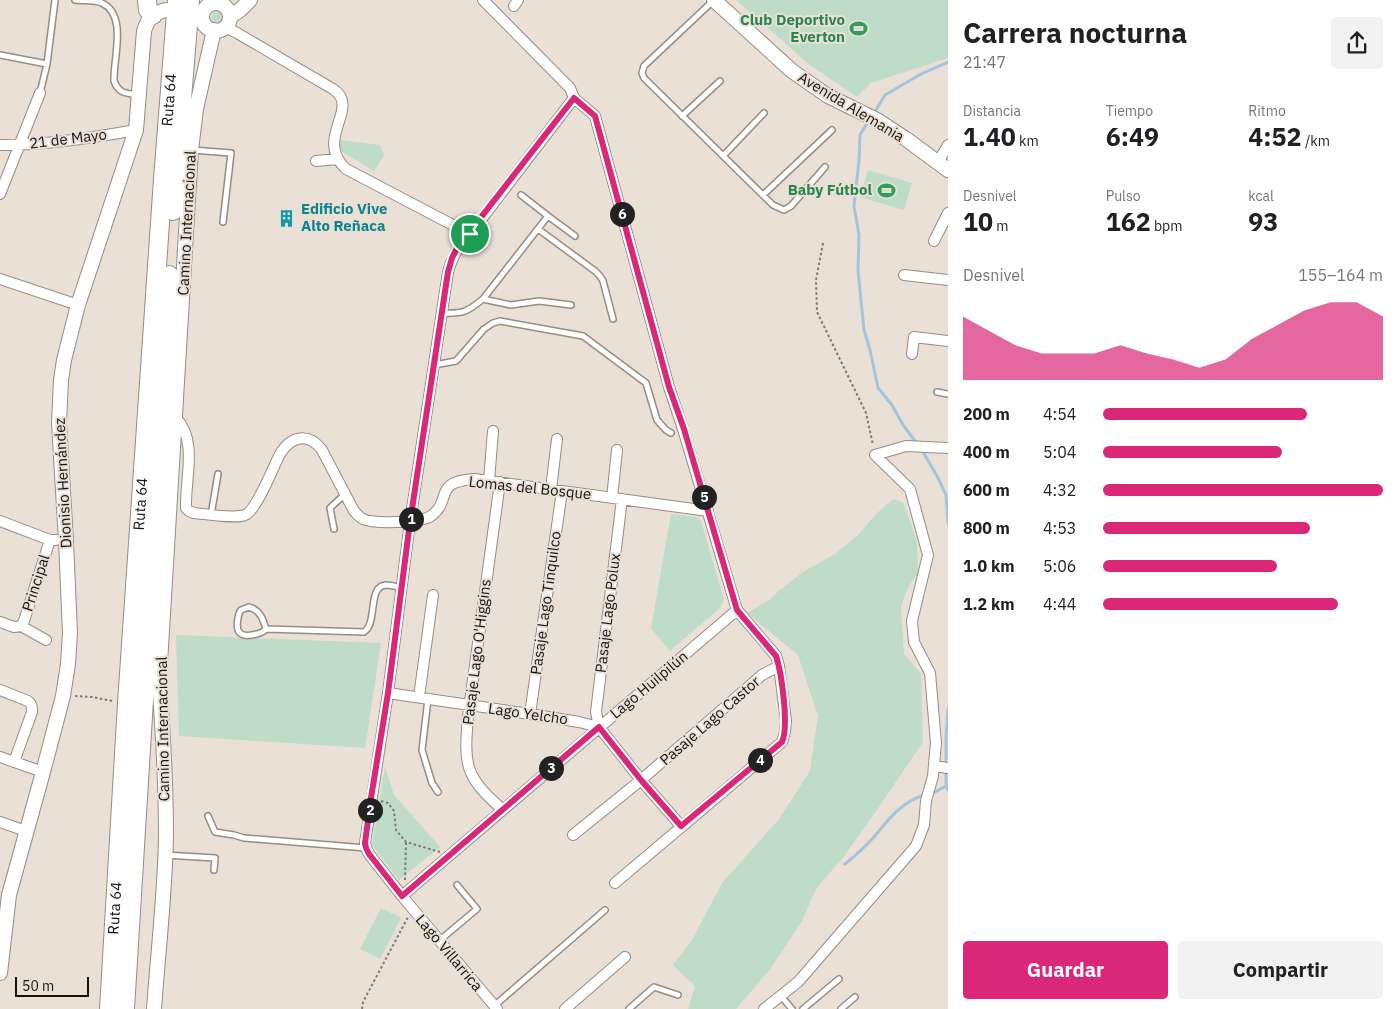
<!DOCTYPE html>
<html lang="es">
<meta charset="utf-8">
<style>
:root{--surface:#fff;--page:#f2f2f2;--text:#202124;--muted:#757577;--accent:#db2777}
body{margin:0;font-family:"IBM Plex Sans",sans-serif;background:var(--page);color:var(--text);height:100vh;display:flex;flex-direction:column;font-size:19px;white-space:nowrap}
*{box-sizing:border-box;margin:0}
p{font-size:16px;color:var(--muted)}
.icon{flex:none;width:28px;height:28px;fill:none;stroke:currentColor;stroke-width:2;stroke-linecap:round;stroke-linejoin:round}
.map{position:relative;flex:1;overflow:hidden}
.drawer{display:flex;flex-direction:column;background:var(--surface);width:450px}
.drawer>*{flex:none}
.scale{position:absolute;left:15px;bottom:12px;width:74px;box-sizing:border-box;padding-left:5px;border:2px solid #16120f;border-top:0;font-size:14px;line-height:18px;white-space:nowrap;color:#16120f;-webkit-text-stroke:4px #eae0d6;paint-order:stroke}
.pin{position:absolute;display:grid;place-items:center;width:42px;height:42px;color:#fff;margin:-21px;border:2px solid #fff;border-radius:50%;box-shadow:0 1px 5px #0007}
.km{position:absolute;width:25px;height:25px;margin:-12px;border-radius:50%;background:#222;color:#fff;font-size:14px;line-height:25px;text-align:center}
.round{display:grid;place-items:center;flex:none;width:52px;height:52px;border-radius:5px;background:var(--page)}
.headline{display:flex;align-items:center;justify-content:space-between;height:85px;padding:0 15px}
h1{font-size:28px;font-weight:800;line-height:38px}
.stats{display:grid;grid-template-columns:repeat(3,1fr);gap:8px;height:85px;padding:5px 15px}
.stats div{display:grid;align-content:center}
.stats b{font-size:25px;font-weight:800}
.stats small{font-size:14px;font-weight:400}
.stats p{font-size:14px}
.chart{height:140px;padding:10px 15px}
.chart p{display:flex;justify-content:space-between}
.chart svg{width:100%;height:90px;margin-top:5px;fill:var(--accent);opacity:.7}
.primary-button{display:flex;gap:10px;margin-top:auto;padding:10px 15px}
.primary-button a{flex:1;height:58px;border-radius:5px;background:var(--accent);color:#fff;font-size:20px;font-weight:800;line-height:58px;text-align:center}
.primary-button a+a{background:var(--page);color:var(--text)}
ul{padding:0 15px;list-style:none;font-size:16px}
li{display:grid;grid-template-columns:80px 60px 1fr;align-items:center;height:38px}
li i{height:12px;border-radius:6px;background:var(--accent)}
main{display:flex;flex:1;min-height:0}
.map>svg:first-child{display:block}
.green{fill:#bedcc7}
.lines{fill:none;stroke-linecap:round;stroke-linejoin:round}
.stream{stroke:#a2c5dd;stroke-width:3}
.lane-casing{stroke:#968c83;stroke-width:8}
.street-casing{stroke:#968c83;stroke-width:12}
.secondary-casing{stroke:#968c83;stroke-width:16}
.highway-casing{stroke:#968c83;stroke-width:20}
.path{stroke:#7e7770;stroke-width:2;stroke-dasharray:2.5 2.5;stroke-linecap:butt}
.lane{stroke:#fff;stroke-width:5}
.street{stroke:#fff;stroke-width:10}
.secondary{stroke:#fff;stroke-width:14}
.highway{stroke:#fff;stroke-width:18}
.route-casing{stroke:#fff;stroke-width:10}
.route{stroke:#db2777;stroke-width:6}
.labels{text-anchor:middle;stroke-width:4;stroke-linejoin:round;paint-order:stroke}
.leisure-label{font-size:15px;font-weight:bold;fill:#27864d;stroke:#eae0d6;text-anchor:end}
.street-label{font-size:15px;fill:#16120f;stroke:#eae0d6}
.culture-label{font-size:15px;font-weight:bold;fill:#0d838f;stroke:#eae0d6;text-anchor:start}
</style>
<main>
<div class="map">
<svg width="948" height="1009" viewBox="0 0 948 1009">
<rect width="100%" height="100%" fill="#eae0d6"/>
<path class="green" d="M 736,0 L 948,0 L 948,58 L 871,83 L 857,97 L 811,66 Z
M211.5 17a5.5 5.5 0 1 1 11 0a5.5 5.5 0 1 1-11 0Z
M 339,140 L 380,145 L 384,155 L 374,171 L 341,151 Z
M 868,170 L 912,183 L 904,210 L 860,197 Z
M 893,499 L 903,502 L 917,541 L 918,573 L 908,587 L 901,607 L 904,654 L 921,674 L 923,742 L 872,817 L 844,856 L 816,889 L 802,921 L 771,968 L 736,1009 L 688,1009 L 695,986 L 673,965 L 692,940 L 722,883 L 779,819 L 810,771 L 818,716 L 798,655 L 747,613 L 768,601 L 781,589 L 803,572 L 835,554 L 858,535 L 877,513 Z
M 671,514 L 696,517 L 701,521 L 724,599 L 720,608 L 670,651 L 651,628 Z
M 176,635 L 381,643 L 365,748 L 179,736 Z
M 385,767 L 394,795 L 440,847 L 399,880 L 372,845 Z
M 381,908 L 401,918 L 380,959 L 360,949 Z"/>
<g class="lines">
<path class="stream" d="M 873,115 L 885,95 L 921,74 L 948,62
M 869,120 L 860,135 L 859,160 L 854,206 L 859,235 L 858,271 L 864,330 L 870,350 L 878,388 L 892,405 L 903,425 L 918,445
M 922,450 L 938,478 L 946,495 L 948,523
M 948,709 L 946,737 L 946,786 L 948,790
M 931,794 L 935,792 L 946,786
M 845,864 C 855,856 865,847 874,837 C 888,820 902,801 925,795"/>
<defs>
<path id="lane" d="M 75,0 C 83,1 95,0 102,3 C 128,15 113,59 114,81 C 119,94 126,93 138,95
M 714,0 L 644,66 L 642,73 L 644,78 L 773,205 L 784,210 L 791,206 L 825,167
M 0,55 L 47,64
M 40,93 L 47,64 L 55,0
M 682,116 L 720,81
M 192,150 L 231,153 L 223,222
M 723,156 L 764,113
M 521,195 L 548,216
M 763,195 L 832,130
M 538,229 L 595,271 L 600,276 L 603,281 L 613,319
M 483,299 L 511,305 L 539,301 L 571,305
M 442,313 C 463,314 467,312 483,299 L 548,216 L 575,236
M 434,365 L 456,361 L 484,329 L 493,323 L 500,321 L 583,336 L 646,383 L 657,420 L 666,430 L 671,433
M 937,392 L 948,394
M 211,515 L 218,474
M 334,529 L 330,508 L 345,494
M 249,607 C 260,610 263,619 266,629 C 262,634 245,638 240,633 C 235,629 238,614 241,610 Z
M 266,629 L 364,632 C 378,623 367,586 386,585 C 391,585 397,587 402,588
M 428,699 L 422,750 L 432,783 L 438,792
M 208,816 L 215,832 L 234,835 L 244,838 L 366,848
M 165,855 L 215,858 L 214,870
M 440,940 L 477,909 L 457,885
M 781,996 L 792,1009
M 494,1006 L 605,910
M 629,1009 L 654,987 L 678,995
M 803,1009 L 839,979
M 841,1009 L 855,997"/>
<path id="street" d="M 483,0 L 570,88 L 574,98 L 595,116 L 669,387 L 683,429 L 737,610 L 776,656 L 779,666 L 786,721 L 785,732 L 782,742 L 615,883
M 514,6 L 518,0
M 225,27 L 237,33 L 333,89 C 362,108 313,138 346,169 L 470,234
M 0,145 C 46,145 91,138 136,130
M 316,161 L 338,159
M 938,162 L 948,145
M 0,194 L 40,93
M 934,241 L 948,213
M 904,275 L 948,280
M 0,279 L 78,305
M 912,354 L 914,337 L 948,341
M 176,418 C 198,441 185,478 186,508 L 189,511 L 194,513 C 206,514 234,519 245,515 C 257,510 273,467 280,454 C 291,436 308,432 322,450 L 354,511 C 357,514 359,517 363,519 C 374,524 420,523 431,516 C 453,500 432,482 474,479 L 708,511
M 489,481 L 493,431
M 500,482 L 468,716 C 464,765 464,776 503,810
M 551,489 L 557,439
M 612,498 L 617,450
M 0,521 L 50,540 L 56,540
M 0,622 L 14,627 L 21,626 L 46,640
M 21,626 L 24,621 L 50,540
M 0,690 L 28,701 C 32,704 32,707 32,712 L 14,762
M 388,693 L 530,714 L 579,722 L 599,727 L 641,780 L 681,826
M 419,697 L 433,595
M 530,714 L 562,491
M 599,727 L 596,712 L 622,499
M 0,757 L 43,772
M 934,766 L 948,768
M 0,822 L 26,831
M 573,835 L 641,780 L 762,675 L 779,666
M 402,896 L 737,610
M 497,1009 L 402,896 L 369,854 L 366,848 L 365,843 L 388,693 L 410,522 L 448,272 C 453,255 458,247 470,234 L 574,98
M 565,1009 L 625,957
M 764,1009 L 798,982 L 916,846 L 924,825 L 926,801 L 933,776 L 936,743 L 930,673 L 914,642 L 912,621 L 928,555 L 910,489 L 875,455 L 906,446 L 948,448"/>
<path id="secondary" d="M 714,0 L 792,71 L 828,96 L 877,120 L 906,139 L 948,170
M202 17a14 14 0 1 1 28 0a14 14 0 1 1-28 0Z
M 230,17 L 240,10 L 250,0
M 0,973 L 9,895 L 43,772 L 63,696 L 68,664 L 70,633 L 66,541 L 59,423 L 61,380 L 64,360 L 78,305 L 136,130 L 144,31 C 148,18 153,13 166,10
M 154,1009 C 158,952 165,894 166,837 C 166,785 163,732 159,680 L 191,150 L 196,109 L 214,30"/>
<g id="highway">
<path d="M 147,0 L 148,10 L 153,15"/>
<path d="M 173,211 L 190,0"/>
<path id="s1" d="M 109,1009 L 127,703 L 163,179 L 177,0"/>
<path d="M 125,1009 L 161,423 L 169,275"/>
</g>
</defs>
<use href="#lane" class="lane-casing"/>
<use href="#street" class="street-casing"/>
<use href="#secondary" class="secondary-casing"/>
<use href="#highway" class="highway-casing"/>
<path class="path" d="M 823,243 L 816,280 L 817,312 L 866,413 L 873,445
M 75,696 L 92,697 L 113,701
M 381,801 L 388,803 L 394,811 L 396,830 L 406,842 L 440,852
M 405,880 L 406,842
M 362,1009 L 363,1002 L 408,917"/>
<use href="#lane" class="lane"/>
<use href="#street" class="street"/>
<use href="#secondary" class="secondary"/>
<use href="#highway" class="highway"/>
</g>
<g class="lines">
<defs>
<path id="route" d="M 574,98 L 595,116 L 669,387 L 684,429 L 737,610 L 776,656 C 782,674 789,727 782,742 L 681,826 L 641,780 L 599,727 L 402,896 L 369,854 L 366,848 L 365,843 L 371,798 L 388,693 L 410,522 L 448,272 L 452,258 L 457,248 Z"/>
</defs>
<use href="#route" class="route-casing"/>
<use href="#route" class="route"/>
</g>
<defs>
<symbol id="stadium-bare" viewBox="-9 -9 18 18"><path d="M0-5a6.5 5 0 1 0 0 10a6.5 5 0 1 0 0-10ZM-3.5-1.8h7v3.6h-7Z" fill="#2e9e5b" stroke="#eae0d6" stroke-width="2.5" paint-order="stroke"/></symbol>
<symbol id="building-bare" viewBox="-9 -9 18 18"><path d="M-4-6H4V6H1V3H-1V6H-4ZM-2.5-4.3h1.7v1.8h-1.7ZM.8-4.3h1.7v1.8H.8ZM-2.5-1h1.7V.8h-1.7ZM.8-1h1.7V.8H.8Z" fill="#0f9aa8" stroke="#eae0d6" stroke-width="2.5" paint-order="stroke"/></symbol>
</defs>
<g fill-rule="evenodd">
<use href="#stadium-bare" x="846" y="16" width="25" height="25"/>
<use href="#stadium-bare" x="874" y="178" width="25" height="25"/>
<use href="#building-bare" x="274" y="206" width="25" height="25"/>
</g>
<g class="labels">
<g class="leisure-label">
<text x="845" y="25">Club Deportivo<tspan x="845" dy="17">Everton</tspan></text>
<text x="872" y="195">Baby Fútbol</text>
</g>
<g class="street-label">
<text dy="5" stroke="none"><textPath href="#s1" startOffset="911">Ruta 64</textPath></text>
<text transform="translate(851 107) rotate(31)" y="5">Avenida Alemania</text>
<text transform="translate(68 139) rotate(-7)" y="5">21 de Mayo</text>
<text transform="translate(187 223) rotate(-87)" y="5">Camino Internacional</text>
<text transform="translate(63 483) rotate(-93)" y="5">Dionisio Hernández</text>
<text transform="translate(530 488) rotate(6)" y="5">Lomas del Bosque</text>
<text dy="5" stroke="none"><textPath href="#s1" startOffset="506">Ruta 64</textPath></text>
<text transform="translate(36 583) rotate(-72)" y="5">Principal</text>
<text transform="translate(546 603) rotate(-82)" y="5">Pasaje Lago Tinquilco</text>
<text transform="translate(608 613) rotate(-83)" y="5">Pasaje Lago Polux</text>
<text transform="translate(477 652) rotate(-83)" y="5">Pasaje Lago O'Higgins</text>
<text transform="translate(649 685) rotate(-40)" y="5">Lago Huilpilún</text>
<text transform="translate(528 714) rotate(8)" y="5">Lago Yelcho</text>
<text transform="translate(710 721) rotate(-41)" y="5">Pasaje Lago Castor</text>
<text transform="translate(163 729) rotate(-91)" y="5">Camino Internacional</text>
<text dy="5" stroke="none"><textPath href="#s1" startOffset="101">Ruta 64</textPath></text>
<text transform="translate(449 953) rotate(50)" y="5">Lago Villarrica</text>
</g>
<g class="culture-label">
<text x="301" y="214">Edificio Vive<tspan x="301" dy="17">Alto Reñaca</tspan></text>
</g>
</g>
</svg>
<div class="scale">50 m</div>
<div class="pin" style="left:470px;top:234px;background:#1e9e55"><svg class="icon" aria-label="arrive" viewBox="0 0 24 24"><path d="M6 21V4h12l-3 4 3 4H6"/></svg></div>
<b class="km" style="left:411px;top:519px">1</b>
<b class="km" style="left:370px;top:810px">2</b>
<b class="km" style="left:551px;top:768px">3</b>
<b class="km" style="left:760px;top:760px">4</b>
<b class="km" style="left:704px;top:497px">5</b>
<b class="km" style="left:622px;top:214px">6</b>
</div>
<section class="drawer">
<div class="headline"><div><h1>Carrera nocturna</h1><p>21:47</p></div><a class="round"><svg class="icon" aria-label="share" viewBox="0 0 24 24"><path d="M12 15V3M7 8l5-5 5 5M5 13v7h14v-7"/></svg></a></div>
<div class="stats">
<div><p>Distancia</p><b>1.40<small> km</small></b></div>
<div><p>Tiempo</p><b>6:49</b></div>
<div><p>Ritmo</p><b>4:52<small> /km</small></b></div>
</div>
<div class="stats">
<div><p>Desnivel</p><b>10<small> m</small></b></div>
<div><p>Pulso</p><b>162<small> bpm</small></b></div>
<div><p>kcal</p><b>93</b></div>
</div>
<div class="chart"><p><span>Desnivel</span>155–164 m</p>
<svg viewBox="0 0 160 44" preserveAspectRatio="none"><path d="M0 44V13L10 20L20 27L30 31L40 31L50 31L60 27L70 31L80 34L90 38L100 34L110 24L120 17L130 10L140 6L150 6L160 13V44z"/></svg>
</div>
<ul>
<li><b>200 m</b>4:54<i style="width:73%"></i></li>
<li><b>400 m</b>5:04<i style="width:64%"></i></li>
<li><b>600 m</b>4:32<i style="width:100%"></i></li>
<li><b>800 m</b>4:53<i style="width:74%"></i></li>
<li><b>1.0 km</b>5:06<i style="width:62%"></i></li>
<li><b>1.2 km</b>4:44<i style="width:84%"></i></li>
</ul>
<div class="primary-button"><a>Guardar</a><a>Compartir</a></div>
</section>
</main>
